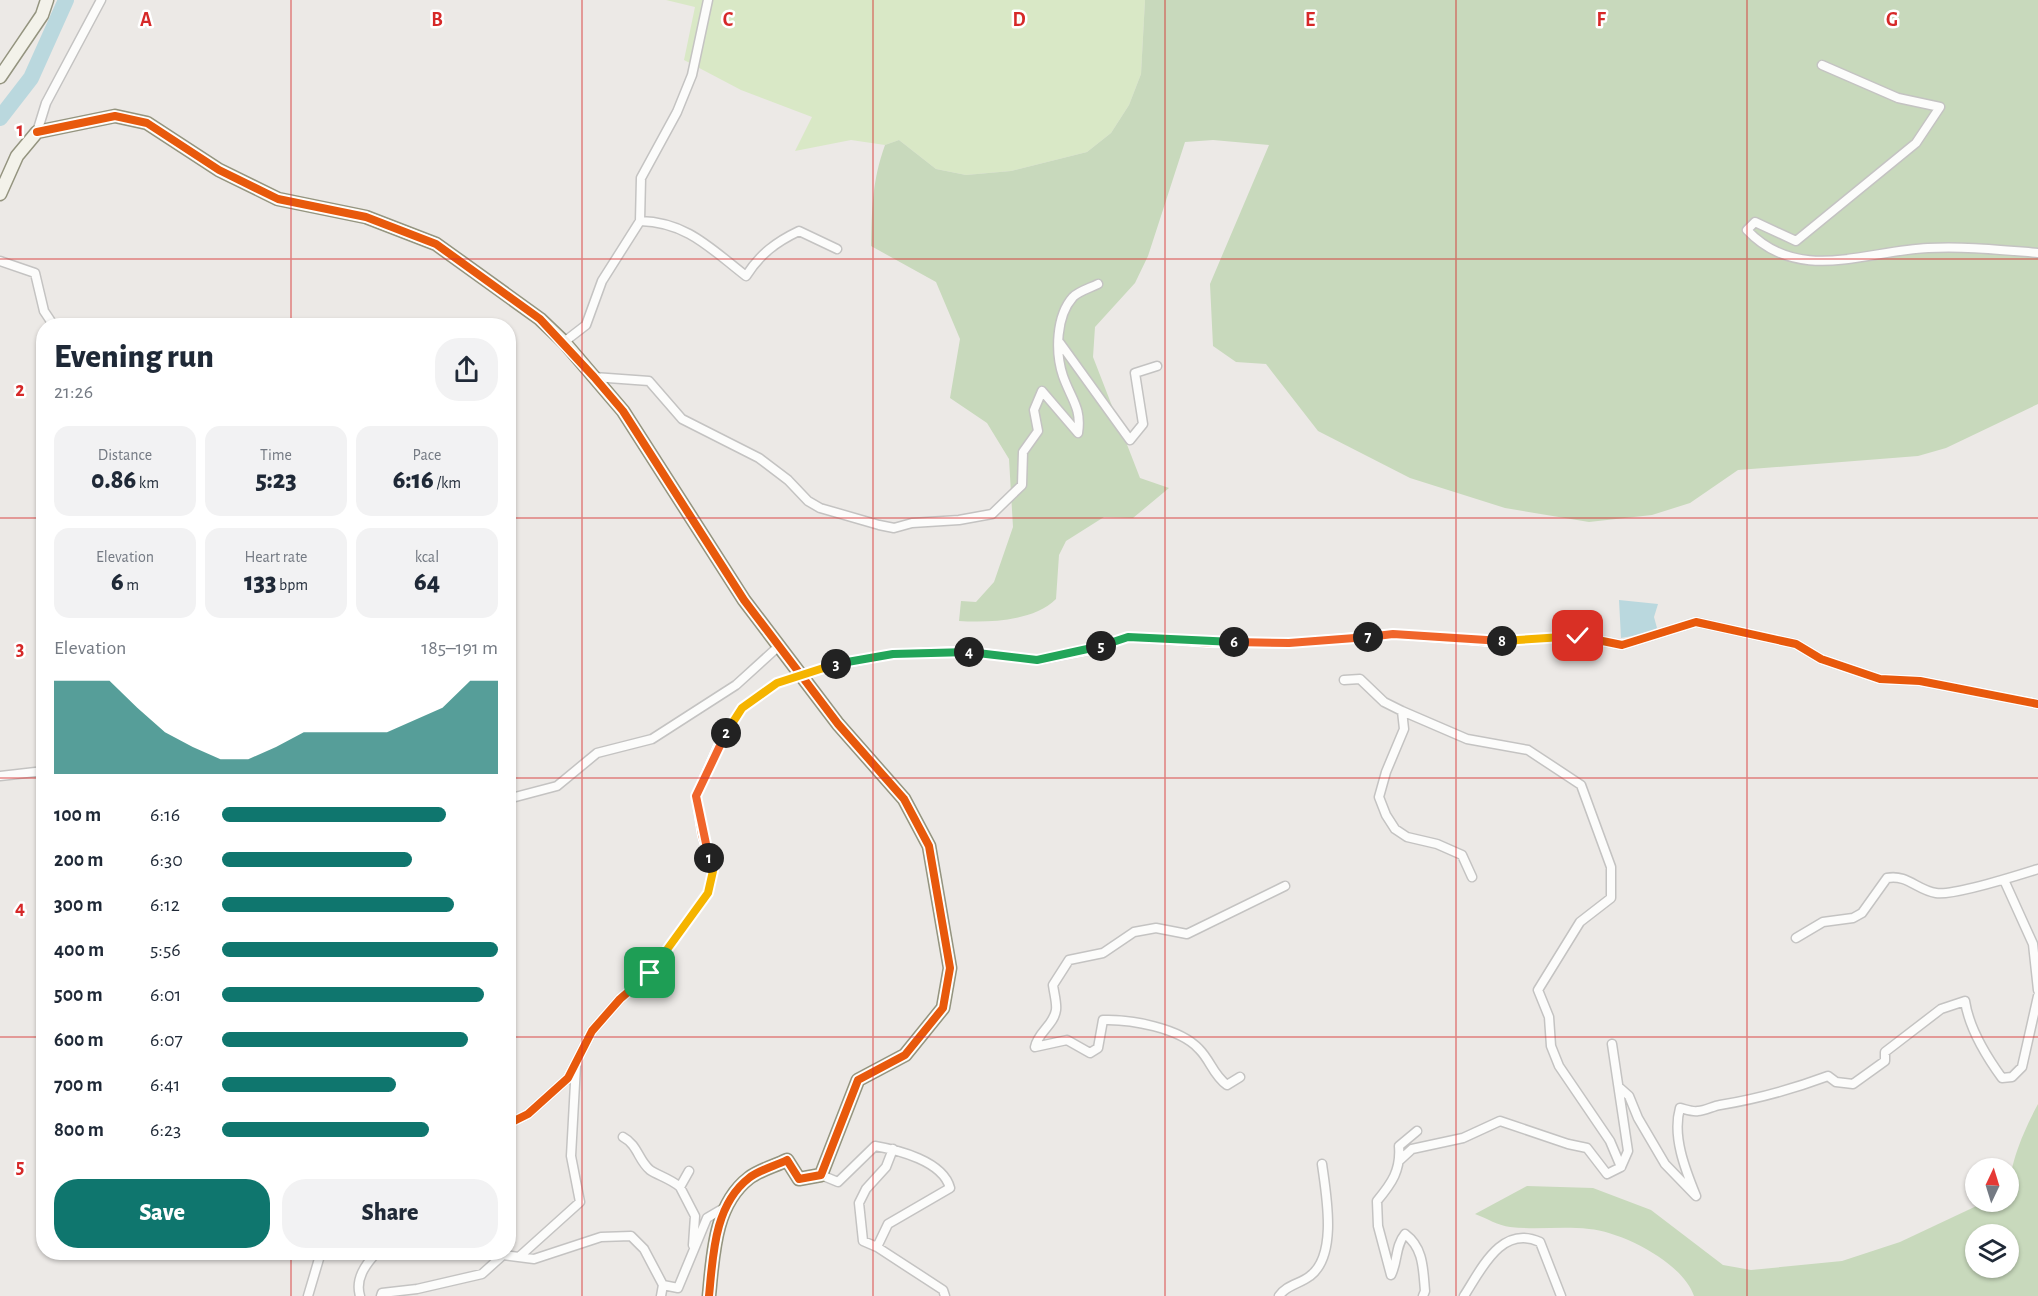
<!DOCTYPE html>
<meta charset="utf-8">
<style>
:root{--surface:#fff;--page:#f2f2f3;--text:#1f2937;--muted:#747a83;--accent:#0f766e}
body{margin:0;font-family:"Alegreya Sans",sans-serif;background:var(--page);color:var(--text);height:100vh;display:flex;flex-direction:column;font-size:22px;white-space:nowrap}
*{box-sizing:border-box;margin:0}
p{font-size:20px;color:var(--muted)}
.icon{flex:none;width:33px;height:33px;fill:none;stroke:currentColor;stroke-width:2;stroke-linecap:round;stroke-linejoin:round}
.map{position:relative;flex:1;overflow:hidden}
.side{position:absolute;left:36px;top:318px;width:480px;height:942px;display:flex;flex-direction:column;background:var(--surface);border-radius:24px;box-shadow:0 2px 4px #0004}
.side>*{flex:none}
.needle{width:39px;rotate:4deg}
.tools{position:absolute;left:1965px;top:1158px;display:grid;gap:12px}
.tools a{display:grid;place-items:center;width:54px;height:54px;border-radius:50%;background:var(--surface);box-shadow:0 2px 4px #0004;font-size:30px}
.pin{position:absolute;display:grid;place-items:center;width:51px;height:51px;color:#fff;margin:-26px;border-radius:12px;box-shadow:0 3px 9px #0006}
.km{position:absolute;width:30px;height:30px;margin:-15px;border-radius:50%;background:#222;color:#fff;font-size:16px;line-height:30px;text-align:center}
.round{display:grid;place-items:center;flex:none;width:63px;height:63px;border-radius:24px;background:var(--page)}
.head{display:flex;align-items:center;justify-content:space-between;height:102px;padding:0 18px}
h1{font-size:33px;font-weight:800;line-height:45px}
.figures{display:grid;grid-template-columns:repeat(3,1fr);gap:9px;height:102px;padding:6px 18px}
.figures div{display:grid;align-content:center;border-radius:15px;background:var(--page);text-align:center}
.figures b{font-size:26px;font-weight:800}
.figures small{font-size:16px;font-weight:400}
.figures p{font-size:16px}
.chart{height:168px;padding:12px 18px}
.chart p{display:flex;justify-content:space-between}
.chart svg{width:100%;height:108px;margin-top:6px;fill:var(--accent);opacity:.7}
.button{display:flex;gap:12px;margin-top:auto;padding:12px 18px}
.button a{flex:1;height:69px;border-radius:24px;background:var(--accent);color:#fff;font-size:24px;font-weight:800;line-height:69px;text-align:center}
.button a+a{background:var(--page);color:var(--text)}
ul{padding:0 18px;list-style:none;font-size:20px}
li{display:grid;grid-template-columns:96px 72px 1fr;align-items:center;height:45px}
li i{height:15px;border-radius:8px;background:var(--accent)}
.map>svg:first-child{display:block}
.grass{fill:#d9e8c6}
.forest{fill:#c8d9bc;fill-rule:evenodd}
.water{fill:#bad8de}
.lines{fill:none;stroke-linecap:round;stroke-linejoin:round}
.river{stroke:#bad8de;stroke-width:16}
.street-casing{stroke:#c4c3c2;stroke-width:11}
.secondary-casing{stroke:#94947f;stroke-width:15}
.street{stroke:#fcfcfb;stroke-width:8}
.secondary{stroke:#f3f2ea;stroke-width:12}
.cycleway-casing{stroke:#fff;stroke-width:11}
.cycleway{stroke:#e8590c;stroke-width:8}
.split-1-casing{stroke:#fff;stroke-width:12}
.split-2-casing{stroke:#fff;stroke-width:12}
.split-3-casing{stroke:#fff;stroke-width:12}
.split-4-casing{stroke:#fff;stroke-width:12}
.split-5-casing{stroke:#fff;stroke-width:12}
.split-6-casing{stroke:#fff;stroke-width:12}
.split-7-casing{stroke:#fff;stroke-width:12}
.split-8-casing{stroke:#fff;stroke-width:12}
.split-9-casing{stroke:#fff;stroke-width:12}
.split-1{stroke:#f5b400;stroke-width:8}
.split-2{stroke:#f0652b;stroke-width:8}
.split-3{stroke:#f5b400;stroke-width:8}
.split-4{stroke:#22a559;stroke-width:8}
.split-5{stroke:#22a559;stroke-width:8}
.split-6{stroke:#22a559;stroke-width:8}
.split-7{stroke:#f0652b;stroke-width:8}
.split-8{stroke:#f0652b;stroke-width:8}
.split-9{stroke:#f5b400;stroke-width:8}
.grid{fill:none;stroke:#d62828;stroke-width:1.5;stroke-opacity:0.55}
.grid-label{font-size:20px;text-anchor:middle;font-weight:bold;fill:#d62828;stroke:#fff;stroke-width:5;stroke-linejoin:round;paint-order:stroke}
</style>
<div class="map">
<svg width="2038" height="1296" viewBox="0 0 2038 1296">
<rect width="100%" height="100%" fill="#ece9e6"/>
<path class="grass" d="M 666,0 L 1145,0 L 1141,74 L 1129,105 L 1111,133 L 1087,152 L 1011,171 L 966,175 L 936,169 L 899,140 L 885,145 L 851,140 L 795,151 L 812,117 L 741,90 L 684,60 L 695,7 Z"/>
<path class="forest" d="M 1145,0 L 2038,0 L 2038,404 L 1946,448 L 1918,456 L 1738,470 L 1690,503 L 1652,515 L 1589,522 L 1505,508 L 1410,478 L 1318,431 L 1266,364 L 1236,362 L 1213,346 L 1210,284 L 1269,145 L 1213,140 L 1185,142 L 1148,256 L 1135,283 L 1095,327 L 1093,357 L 1140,478 L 1169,488 L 1133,518 L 1104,517 L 1066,541 L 1059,555 L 1056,599 C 1034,621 989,623 959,621 L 961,601 L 976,602 L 994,582 L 1013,527 L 1009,459 L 987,423 L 950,398 L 960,339 L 936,282 L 871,246 C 872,209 872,181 885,145 L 899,140 L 936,169 L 966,175 L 1011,171 L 1087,152 L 1111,133 L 1129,105 L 1141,74 Z
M 2038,1104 L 2038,1296 L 1694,1296 C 1683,1263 1623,1232 1589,1229 C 1563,1226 1536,1230 1510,1227 C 1499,1226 1486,1218 1475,1214 L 1527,1186 L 1593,1188 L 1651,1210 L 1723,1265 L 1751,1270 L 1842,1261 L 1900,1242 L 1985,1202 L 2008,1202 C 2008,1167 2022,1134 2038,1104 ZM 2008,1234 L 2008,1268 L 1976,1268 L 1976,1234 Z"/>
<path class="water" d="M 1619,600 L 1658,604 L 1654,617 L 1657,628 L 1650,633 L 1621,638 Z"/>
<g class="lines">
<path class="river" d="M 0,118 L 31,78 L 66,0"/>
<defs>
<path id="street" d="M 1822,65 L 1898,98 L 1940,107 L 1916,143 L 1796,241 L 1755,222 L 1747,230 C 1798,284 1865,251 1928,248 C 1965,246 2001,250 2038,253
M 37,132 L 46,103 L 101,0
M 640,221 C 687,222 711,249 746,276 C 760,254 776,242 799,231 L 837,249
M 0,261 L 35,273 L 44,311 L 54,326
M 564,342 L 586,325 L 602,281 L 640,221 L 641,178 L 677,112 L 692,75 L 708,0
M 1060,343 L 1130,440 L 1143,424 L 1135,373 L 1157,366
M 594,377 L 649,381 L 682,419 L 759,458 L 788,480 L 808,501 L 820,508 L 879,525 L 894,528 L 912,523 L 959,520 L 992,514 L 1022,485 L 1023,452 L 1038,431 L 1034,410 L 1042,391 L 1078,433 C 1082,408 1071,399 1063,376 C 1055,352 1056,316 1073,297 C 1079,291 1090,288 1098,284
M 1344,680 L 1360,679 L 1384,702 L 1402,711 L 1467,739 L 1528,750 L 1581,785 L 1611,867 L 1611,898 L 1580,922 L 1538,990 L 1549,1017 L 1551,1046 L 1559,1066 L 1610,1141 L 1621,1167
M 1402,711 L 1404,729 L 1386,772 L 1379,797 L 1386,815 L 1395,829 L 1407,837 L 1437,844 L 1462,855 L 1472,877
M 0,776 L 44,771
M 508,799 L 557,786 L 597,753 L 652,739 L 736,685 L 780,645
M 2004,880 L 2033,944 L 2038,990
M 1796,938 L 1823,922 L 1853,918 L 1862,913 L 1887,878 C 1907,874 1917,890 1936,893 C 1953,896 2019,875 2038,869
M 1240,1077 L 1227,1085 C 1213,1075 1211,1061 1199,1049 C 1180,1028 1130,1019 1103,1020 L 1098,1048 L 1090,1053 L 1067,1040 L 1035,1047 C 1038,1032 1054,1025 1056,1010 C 1057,1003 1054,993 1053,985 L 1069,960 L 1103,953 L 1134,932 L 1156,928 L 1187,934 L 1285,886
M 1620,1088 L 1629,1096 L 1638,1118 L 1665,1164 L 1696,1196 C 1685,1169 1672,1136 1680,1108 C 1685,1109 1692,1112 1698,1111 C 1705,1111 1713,1106 1720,1105 C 1757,1099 1793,1089 1828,1076 L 1836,1082 L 1853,1084 L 1885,1061 L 1885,1052 L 1941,1009 L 1965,1001 C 1969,1028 1986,1056 2002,1078 L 2012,1077 L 2022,1067 L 2038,996
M 508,1124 L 528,1114 L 568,1078 L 592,1031 L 620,999 L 650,973 L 708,893 L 713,871 L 702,835 L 696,796 L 719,744 L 742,708 L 777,683 L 835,665 L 893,654 L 931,652 L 965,651 L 1037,660 L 1095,649 L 1128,637 L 1214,643 L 1289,643 L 1393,634 L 1491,642 L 1578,636 L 1622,645 L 1696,622 L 1796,644 L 1821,659 L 1880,679 L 1920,681 L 2038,704
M 1417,1131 L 1399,1146 C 1401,1170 1392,1183 1377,1201 L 1378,1226 L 1391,1275 C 1398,1261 1395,1246 1405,1234 C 1424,1248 1423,1270 1425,1291 L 1423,1296
M 623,1137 C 638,1145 638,1160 650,1170 C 657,1175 671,1179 680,1187
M 1400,1160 L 1412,1149 L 1463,1138 L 1500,1121 L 1568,1144 L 1587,1148 L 1607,1174 L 1621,1167 L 1628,1151 L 1612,1044
M 689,1171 L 680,1187 L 695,1216 L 693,1245
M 821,1175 L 838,1182 L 875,1146 C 898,1150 943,1161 950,1188 L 888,1224 L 877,1247 L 943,1290 L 945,1296
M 877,1247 L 863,1241 L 859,1203 L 866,1189 L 886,1167 L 893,1149
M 520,1256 L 580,1202 L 571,1156 L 576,1065
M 308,1296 L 321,1252
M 360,1296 C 355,1279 365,1265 377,1252
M 381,1296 L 382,1293 L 417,1289 L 482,1274 L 503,1255 L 534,1259 L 601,1237 L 631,1236 L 644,1249 L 663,1285 L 678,1288 L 707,1218 L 724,1208
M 661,1296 L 663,1285
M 1279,1296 C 1286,1285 1300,1284 1310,1276 C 1338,1255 1326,1194 1322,1164
M 1464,1296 C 1481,1270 1501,1224 1540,1242 L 1561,1296"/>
<path id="secondary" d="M 0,77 L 42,15 L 47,0
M 0,194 L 17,156 L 37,132 L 115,116 L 147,123 L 219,170 L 278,199 L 366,217 L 436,244 L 540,319 L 564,342 L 623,411 L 744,600 L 838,724 L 904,799 L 929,846 L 950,968 L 943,1008 L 905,1055 L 858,1080 L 821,1175 L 799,1179 L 787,1160 C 775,1166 759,1170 749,1178 C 714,1205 713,1256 709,1296"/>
</defs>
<use href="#street" class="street-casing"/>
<use href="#secondary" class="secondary-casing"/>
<use href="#street" class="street"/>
<use href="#secondary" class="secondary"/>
<defs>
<path id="cycleway" d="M 37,132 L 115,116 L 147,123 L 219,170 L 278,199 L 366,217 L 436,244 L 540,319 L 594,377 L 623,411 L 744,600 L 838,724 L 904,799 L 929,846 L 950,968 L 943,1008 L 905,1055 L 858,1080 L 821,1175 L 799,1179 L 787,1160 C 775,1166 759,1170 749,1178 C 714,1205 713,1256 709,1296
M 508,1124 L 528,1114 L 568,1078 L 592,1031 L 620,999 L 650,973 L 708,893 L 713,871 L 702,835 L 696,796 L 719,744 L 742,708 L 777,683 L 835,665 L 893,654 L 931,652 L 965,651 L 1037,660 L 1095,649 L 1128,637 L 1214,643 L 1289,643 L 1393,634 L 1491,642 L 1578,636 L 1622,645 L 1696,622 L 1796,644 L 1821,659 L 1880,679 L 1920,681 L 2038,704"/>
</defs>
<use href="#cycleway" class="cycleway-casing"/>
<use href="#cycleway" class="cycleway"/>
</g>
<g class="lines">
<defs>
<path id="split-1" d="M 650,973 L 708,893 L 713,871 L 709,858"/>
<path id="split-2" d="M 709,858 L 696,796 L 726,733"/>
<path id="split-3" d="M 726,733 L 742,708 L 777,683 L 836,664"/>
<path id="split-4" d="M 836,664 L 893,654 L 969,652"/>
<path id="split-5" d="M 969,652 L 1037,660 L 1101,646"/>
<path id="split-6" d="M 1101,646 L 1128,637 L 1234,642"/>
<path id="split-7" d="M 1234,642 L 1289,643 L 1368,637"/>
<path id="split-8" d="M 1368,637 L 1393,634 L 1502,641"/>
<path id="split-9" d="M 1502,641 L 1578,636"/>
</defs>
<use href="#split-1" class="split-1-casing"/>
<use href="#split-2" class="split-2-casing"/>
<use href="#split-3" class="split-3-casing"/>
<use href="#split-4" class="split-4-casing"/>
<use href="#split-5" class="split-5-casing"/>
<use href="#split-6" class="split-6-casing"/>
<use href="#split-7" class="split-7-casing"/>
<use href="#split-8" class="split-8-casing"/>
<use href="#split-9" class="split-9-casing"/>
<use href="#split-1" class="split-1"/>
<use href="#split-2" class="split-2"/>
<use href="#split-3" class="split-3"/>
<use href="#split-4" class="split-4"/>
<use href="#split-5" class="split-5"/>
<use href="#split-6" class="split-6"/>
<use href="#split-7" class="split-7"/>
<use href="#split-8" class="split-8"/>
<use href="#split-9" class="split-9"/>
</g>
<path class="grid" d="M 291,0 L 291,326M 582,0 L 582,1296M 873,0 L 873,1296M 1165,0 L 1165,1296M 1456,0 L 1456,1296M 1747,0 L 1747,1296M 0,259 L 2038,259M 0,518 L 44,518M 508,518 L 2038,518M 0,778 L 44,778M 508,778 L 2038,778M 0,1037 L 44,1037M 508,1037 L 2038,1037M 291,1252 L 291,1296"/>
<g class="grid-label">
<text x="146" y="26">A</text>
<text x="437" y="26">B</text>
<text x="728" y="26">C</text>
<text x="1019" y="26">D</text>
<text x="1310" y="26">E</text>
<text x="1601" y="26">F</text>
<text x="1892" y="26">G</text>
<text x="20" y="136">1</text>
<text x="20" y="396">2</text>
<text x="20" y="655">3</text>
<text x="20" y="914">4</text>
<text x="20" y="1173">5</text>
</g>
</svg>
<div class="tools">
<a><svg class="needle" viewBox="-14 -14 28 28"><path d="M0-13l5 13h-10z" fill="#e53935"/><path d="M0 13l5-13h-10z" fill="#747a83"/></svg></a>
<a><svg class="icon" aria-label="layers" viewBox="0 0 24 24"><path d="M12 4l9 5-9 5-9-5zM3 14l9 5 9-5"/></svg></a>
</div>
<div class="pin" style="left:650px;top:973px;background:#1e9e55"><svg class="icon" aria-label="arrive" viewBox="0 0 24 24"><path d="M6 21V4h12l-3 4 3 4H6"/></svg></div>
<div class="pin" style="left:1578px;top:636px;background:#d93025"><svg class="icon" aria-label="check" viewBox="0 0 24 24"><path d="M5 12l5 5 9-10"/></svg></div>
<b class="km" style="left:709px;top:858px">1</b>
<b class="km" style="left:726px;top:733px">2</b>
<b class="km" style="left:836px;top:664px">3</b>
<b class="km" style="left:969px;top:652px">4</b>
<b class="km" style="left:1101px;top:646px">5</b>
<b class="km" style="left:1234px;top:642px">6</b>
<b class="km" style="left:1368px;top:637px">7</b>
<b class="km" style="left:1502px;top:641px">8</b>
<section class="side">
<div class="head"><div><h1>Evening run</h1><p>21:26</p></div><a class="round"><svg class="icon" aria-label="share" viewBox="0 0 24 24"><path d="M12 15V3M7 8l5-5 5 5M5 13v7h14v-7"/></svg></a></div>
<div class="figures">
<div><p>Distance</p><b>0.86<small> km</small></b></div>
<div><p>Time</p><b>5:23</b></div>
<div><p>Pace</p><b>6:16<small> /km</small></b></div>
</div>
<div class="figures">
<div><p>Elevation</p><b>6<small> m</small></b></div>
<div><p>Heart rate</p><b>133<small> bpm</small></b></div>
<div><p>kcal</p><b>64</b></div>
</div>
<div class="chart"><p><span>Elevation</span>185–191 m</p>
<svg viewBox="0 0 160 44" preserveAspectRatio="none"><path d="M0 44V6L10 6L20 6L30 17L40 27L50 33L60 38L70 38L80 33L90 27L100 27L110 27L120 27L130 22L140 17L150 6L160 6V44z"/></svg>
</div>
<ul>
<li><b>100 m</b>6:16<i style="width:81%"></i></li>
<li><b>200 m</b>6:30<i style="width:69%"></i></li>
<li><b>300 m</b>6:12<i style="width:84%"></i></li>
<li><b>400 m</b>5:56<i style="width:100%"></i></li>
<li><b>500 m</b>6:01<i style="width:95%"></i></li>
<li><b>600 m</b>6:07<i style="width:89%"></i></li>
<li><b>700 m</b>6:41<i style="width:63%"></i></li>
<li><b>800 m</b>6:23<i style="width:75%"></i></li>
</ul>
<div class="button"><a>Save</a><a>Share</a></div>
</section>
</div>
